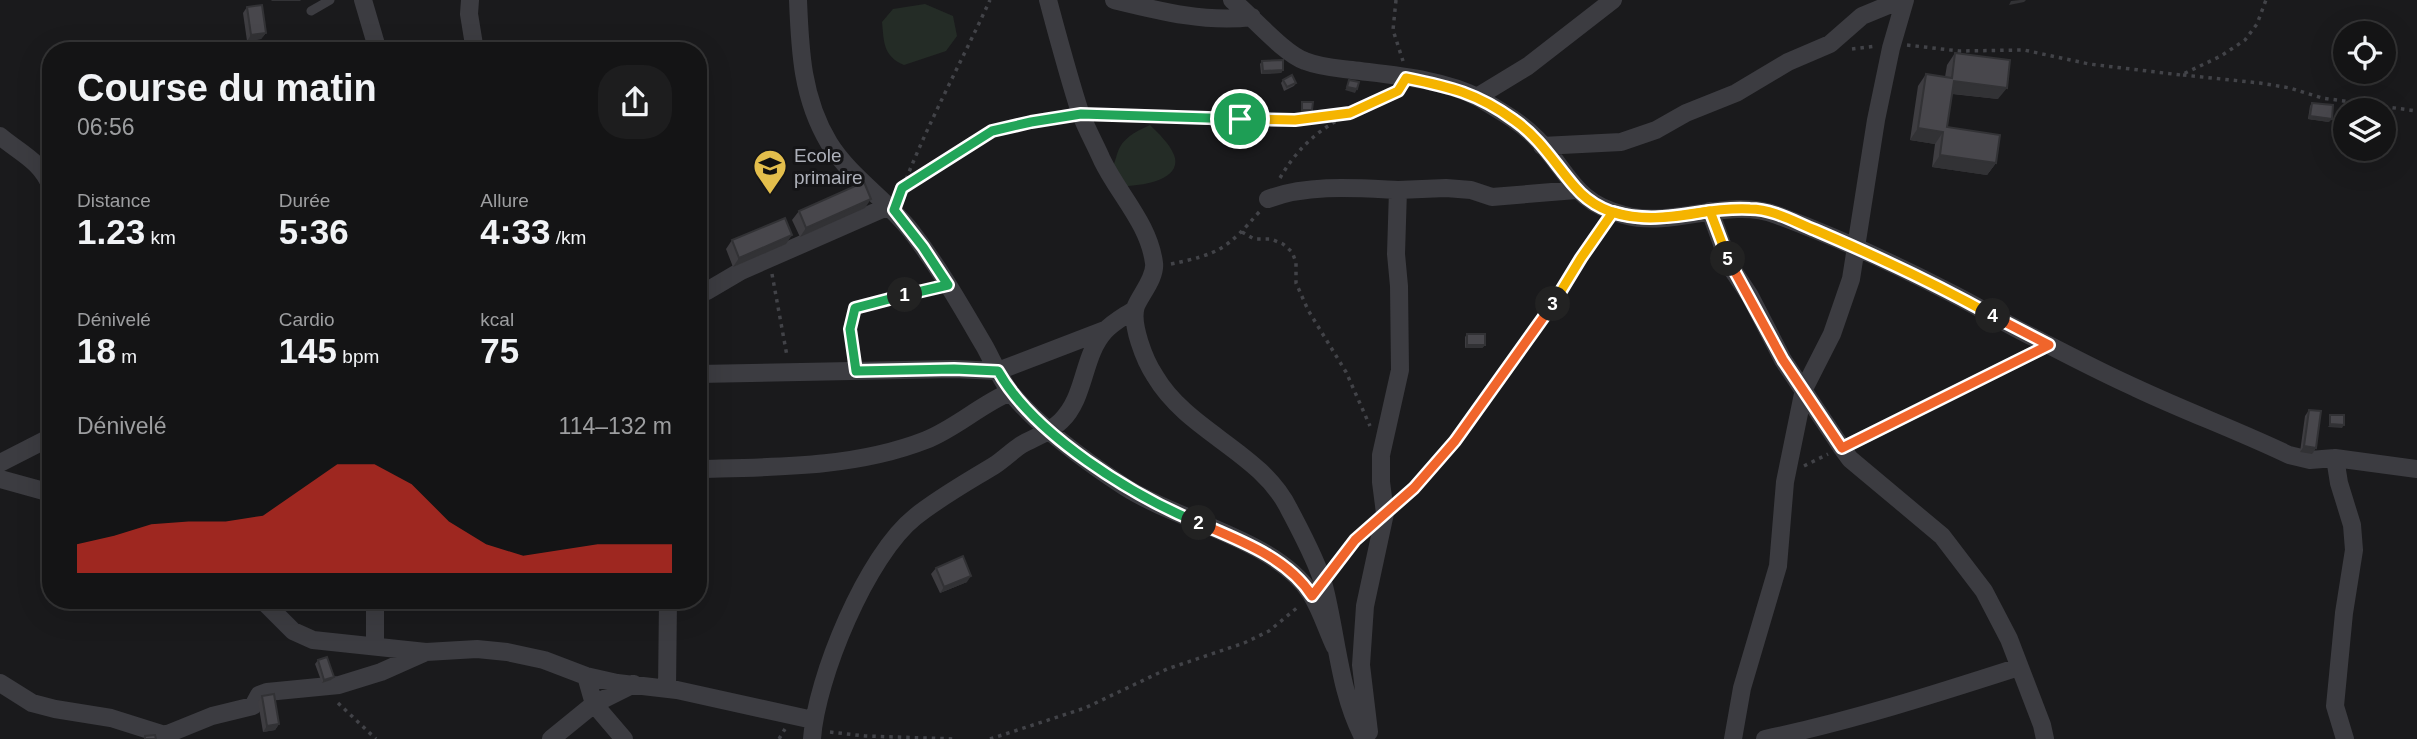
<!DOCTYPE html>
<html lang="fr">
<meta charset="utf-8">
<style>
:root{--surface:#141415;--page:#1d1d1e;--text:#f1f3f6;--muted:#9d9ea0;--line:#333334;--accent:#d93025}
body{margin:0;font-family:Arial,sans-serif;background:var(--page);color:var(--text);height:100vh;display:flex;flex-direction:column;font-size:26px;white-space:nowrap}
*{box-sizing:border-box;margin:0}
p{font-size:23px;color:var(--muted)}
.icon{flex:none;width:38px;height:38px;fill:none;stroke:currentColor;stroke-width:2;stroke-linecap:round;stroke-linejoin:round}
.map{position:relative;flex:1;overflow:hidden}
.details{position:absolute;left:42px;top:42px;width:665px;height:567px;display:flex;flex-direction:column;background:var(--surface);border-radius:28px;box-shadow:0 7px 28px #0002,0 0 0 2px var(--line)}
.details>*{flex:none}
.buttons{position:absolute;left:2333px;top:21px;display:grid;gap:14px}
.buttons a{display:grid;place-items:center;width:63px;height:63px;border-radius:50%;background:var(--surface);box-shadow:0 7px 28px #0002,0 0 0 2px var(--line);font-size:35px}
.pin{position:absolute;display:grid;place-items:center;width:60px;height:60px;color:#fff;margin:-30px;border:4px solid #fff;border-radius:50%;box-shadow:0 2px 7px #0007}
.km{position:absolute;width:35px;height:35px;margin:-18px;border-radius:50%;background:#222;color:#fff;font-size:19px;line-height:35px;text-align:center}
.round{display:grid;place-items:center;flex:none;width:74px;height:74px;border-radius:28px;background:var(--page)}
.headline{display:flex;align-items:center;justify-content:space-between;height:119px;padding:0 35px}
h1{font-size:38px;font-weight:700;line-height:52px}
.stats{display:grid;grid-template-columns:repeat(3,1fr);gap:10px;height:119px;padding:7px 35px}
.stats div{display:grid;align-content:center}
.stats b{font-size:35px;font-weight:700}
.stats small{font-size:19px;font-weight:400}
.stats p{font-size:19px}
.chart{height:196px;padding:14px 35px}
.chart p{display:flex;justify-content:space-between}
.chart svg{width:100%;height:126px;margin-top:7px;fill:var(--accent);opacity:.7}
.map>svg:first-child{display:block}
.green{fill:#242c26}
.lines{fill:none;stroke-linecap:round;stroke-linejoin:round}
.path{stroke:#424348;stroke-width:3.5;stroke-dasharray:3.5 5;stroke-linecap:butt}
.service{stroke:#3c3c41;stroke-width:9}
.minor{stroke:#3c3c41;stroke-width:18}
.wall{fill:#3e3d41}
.shaded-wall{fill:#323235}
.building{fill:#48474c;stroke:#323235;stroke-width:2}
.split-1-casing{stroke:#fff;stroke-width:14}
.split-2-casing{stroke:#fff;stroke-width:14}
.split-3-casing{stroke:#fff;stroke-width:14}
.split-4-casing{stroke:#fff;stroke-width:14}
.split-5-casing{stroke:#fff;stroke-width:14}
.split-6-casing{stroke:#fff;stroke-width:14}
.split-1{stroke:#22a559;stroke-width:9}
.split-2{stroke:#22a559;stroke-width:9}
.split-3{stroke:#f0652b;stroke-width:9}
.split-4{stroke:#f5b400;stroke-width:9}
.split-5{stroke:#f0652b;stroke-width:9}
.split-6{stroke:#f5b400;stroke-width:9}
.labels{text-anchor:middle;stroke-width:6;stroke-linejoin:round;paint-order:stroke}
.poi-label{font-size:19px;fill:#aeb1ba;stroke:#151517;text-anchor:start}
</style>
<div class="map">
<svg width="2417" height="739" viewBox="0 0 2417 739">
<rect width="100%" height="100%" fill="#1a1a1c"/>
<path class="green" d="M 925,4 L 953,16 L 957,36 L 946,51 L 904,65 C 883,56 884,42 882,22 L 893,9 Z
M 1150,125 C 1158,133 1170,144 1174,155 C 1184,181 1137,187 1120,186 L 1111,170 C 1116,162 1116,154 1120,147 C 1126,136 1139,130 1150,125 Z"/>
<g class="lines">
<path class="path" d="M 1396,0 L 1393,30 L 1403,61
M 1907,45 L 1959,51 L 2024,50 L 2089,64 L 2181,75 L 2221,56 L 2245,40 L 2257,24 L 2266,0
M 1852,49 L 1876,46
M 2183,75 L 2260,83 L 2290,88 L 2322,98 L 2417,111
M 1100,115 L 1295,120 L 1350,113
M 1280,178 C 1309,128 1345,115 1395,93
M 903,188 L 992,131 L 1065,117
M 900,195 C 925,128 960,65 990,0
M 1242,232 L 1254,239 L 1271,239 L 1283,244 L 1292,252 L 1296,262 L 1296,283 L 1308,310 L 1346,372 L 1370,426
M 1171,264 C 1219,254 1227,249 1260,211
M 772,274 L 787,356
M 854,355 L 850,329 L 855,308 L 933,288
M 1857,440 L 2029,355
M 1804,466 L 1828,454
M 1399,500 L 1414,488 L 1455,441 L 1547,314 L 1581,258 L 1603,226
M 1335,568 L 1362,533
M 338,703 L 376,739
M 830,732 L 865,736 L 956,739
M 779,739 L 785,729
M 990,739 L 1085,708 L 1167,669 L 1244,643 L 1269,631 L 1298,607"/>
<path class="service" d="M 311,11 L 330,0"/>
<path class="minor" d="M 363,0 L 378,51
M 470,0 L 469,14 L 475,51
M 798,0 C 800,51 802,98 829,143 C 850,177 887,200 911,231 C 939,267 962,308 985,347 C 993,362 1001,380 1011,393 C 1042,430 1085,461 1125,487 C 1178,521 1277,540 1311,594 C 1321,610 1327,630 1335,647
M 1048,0 C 1058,37 1068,75 1080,112 C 1086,128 1095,144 1102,160 C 1119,195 1149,224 1154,263 C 1156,277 1141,294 1136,306 C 1130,324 1145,361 1155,376 C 1188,432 1261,452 1289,509 C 1300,530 1318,563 1324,586 C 1337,636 1339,692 1364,739
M 1114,0 C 1159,11 1206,23 1252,17
M 1232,0 C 1252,16 1283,53 1305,61 C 1320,67 1336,68 1352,70 C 1391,75 1444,79 1479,98 C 1499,110 1521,122 1537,139 C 1570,173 1573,202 1624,215 C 1675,229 1727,196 1777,215 C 1836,237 1895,264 1951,293 C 1979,307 2006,324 2035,338 C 2068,355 2102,373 2136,388 C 2187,412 2239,431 2289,455 L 2310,460 L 2335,458 L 2417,469
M 1477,97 L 1528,66 L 1613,0
M 0,136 C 20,153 41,161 51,187
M 1542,146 L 1621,142 L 1656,130 L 1686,113 L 1736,93 L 1788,62 L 1830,44 L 1862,16 L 1901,0
M 1398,190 L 1446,188 L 1471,190 L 1492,197 L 1576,190
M 1268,199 C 1308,184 1356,188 1398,190 L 1396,254 L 1399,286 L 1400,370 L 1381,455 L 1381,482 L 1385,513 L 1365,606 L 1361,665 L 1369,732
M 51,209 L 49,219 L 51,226
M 1710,211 L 1730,266 L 1750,296 L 1783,360 L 1842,448 L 1850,459 L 1942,536 L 1984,591 L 2009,639 L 2042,725 L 2045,739
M 698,290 L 707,291 L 741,271 L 889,206
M 698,374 L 954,369 L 998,371 L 1105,330
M 2335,458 L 2339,483 L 2352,525 L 2354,550 L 2344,613 L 2335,706 L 2345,739
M 0,463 L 51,437
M 698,469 C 774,467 855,468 926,440 C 956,428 980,405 1010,392
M 0,479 L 51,493
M 262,600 L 293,631 L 313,640 L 426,652 L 477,649 L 507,652 L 544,660 L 586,676 L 617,683 L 677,690 L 813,720
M 375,600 L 375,646
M 586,676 L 594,704 L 624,739
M 0,683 L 32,703 L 55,709 L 111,718 L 165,735 L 212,716 L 253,706 L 259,695 L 267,692 L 339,685 L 381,672 L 426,652
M 667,689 L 668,600
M 551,739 L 594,704 L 634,684
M 812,739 C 816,678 867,555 915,517 C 940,497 969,481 995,465 C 1004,459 1012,451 1021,445 C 1035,437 1049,433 1061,421 C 1086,397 1082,356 1105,331 C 1113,322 1125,316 1135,309
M 1733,739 L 1742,688 L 1778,566 L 1785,482 L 1804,389 L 1832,334 L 1851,279 L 1876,120 L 1891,48 L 1905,0
M 1765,739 C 1851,721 1935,694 2019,667"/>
</g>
<path class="wall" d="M 247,7 L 266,33 L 261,39 L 247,41 L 243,13 Z
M 1955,53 L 1998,99 L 1952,94 L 1947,127 L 1996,163 L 1987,175 L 1932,167 L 1935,144 L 1910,140 L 1918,86 L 1926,74 L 1945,77 L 1947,65 Z
M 1262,61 L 1283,70 L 1281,73 L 1261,74 L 1260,64 Z
M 1283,80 L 1296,83 L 1294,86 L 1284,91 L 1281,83 Z
M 2312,103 L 2329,122 L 2308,119 L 2310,106 Z
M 865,208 L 800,237 L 792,220 L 799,211 Z
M 732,240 L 786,244 L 733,267 L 726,249 Z
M 1467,334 L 1485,345 L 1482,348 L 1465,348 L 1465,337 Z
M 2309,410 L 2316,448 L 2312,454 L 2300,452 L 2305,416 Z
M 936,568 L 967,582 L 940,593 L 931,574 Z
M 318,660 L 331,680 L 322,683 L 315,664 Z
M 262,696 L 279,724 L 275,730 L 263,732 L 258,702 Z"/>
<path class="shaded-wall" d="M 272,0 L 301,0 L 300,1 L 271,1 Z
M 2020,0 L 2026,0 L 2024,2 L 2009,5 L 2011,1 Z
M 266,33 L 261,39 L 247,41 L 251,35 Z
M 1283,70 L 1281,73 L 1261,74 L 1263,71 Z
M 1954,81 L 2007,88 L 1998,99 L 1946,93 Z
M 1347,87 L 1357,89 L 1355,93 L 1345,90 Z
M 1302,110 L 1312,110 L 1310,113 L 1300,113 Z
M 2310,116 L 2332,119 L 2329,122 L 2308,119 Z
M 1918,128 L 1943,132 L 1935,144 L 1910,140 Z
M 1940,155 L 1996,163 L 1987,175 L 1932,167 Z
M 871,199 L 865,208 L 800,237 L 806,228 Z
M 792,235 L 786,244 L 733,267 L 739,258 Z
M 1467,345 L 1485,345 L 1482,348 L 1465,348 Z
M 2330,424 L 2344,425 L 2342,428 L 2328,427 Z
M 2304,446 L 2316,448 L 2312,454 L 2300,452 Z
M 971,576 L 967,582 L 940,593 L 944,587 Z
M 334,677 L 331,680 L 322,683 L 324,680 Z
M 279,724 L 275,730 L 263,732 L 267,726 Z"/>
<path class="building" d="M 262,5 L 266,33 L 251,35 L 247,7 Z
M 268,47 L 268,51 L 231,51 L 231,49 Z
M 1955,53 L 2010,60 L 2007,88 L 1954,81 L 1947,127 L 2000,135 L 1996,163 L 1940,155 L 1943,132 L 1918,128 L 1926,74 L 1952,78 Z
M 1283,60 L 1283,70 L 1263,71 L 1262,61 Z
M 1292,75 L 1296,83 L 1287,87 L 1283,80 Z
M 1349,80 L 1359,82 L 1357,89 L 1347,87 Z
M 1302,102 L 1313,102 L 1312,110 L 1302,110 Z
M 2312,103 L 2333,105 L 2332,119 L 2310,116 Z
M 864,182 L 871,199 L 806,228 L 799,211 Z
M 785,218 L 792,235 L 739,258 L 732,240 Z
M 1467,334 L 1485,334 L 1485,345 L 1467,345 Z
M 2309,410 L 2321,411 L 2316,448 L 2304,446 Z
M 2330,415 L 2344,415 L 2344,425 L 2330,424 Z
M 963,556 L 971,576 L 944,587 L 936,568 Z
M 327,657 L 334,677 L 324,680 L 318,660 Z
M 274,694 L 279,724 L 267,726 L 262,696 Z
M 155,735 L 156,739 L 145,739 L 145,736 Z"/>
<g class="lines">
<defs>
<path id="split-1" d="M 905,295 L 948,285 L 923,247 L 894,210 L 902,188 L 992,131 L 1031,122 L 1081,114 L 1240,119"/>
<path id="split-2" d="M 905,295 L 855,308 L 850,329 L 856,371 L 954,369 L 998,371 C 1034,435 1133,496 1199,523"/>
<path id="split-3" d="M 1199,523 C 1239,540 1288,558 1312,596 L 1355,540 L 1414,488 L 1455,441 L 1553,304"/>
<path id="split-4" d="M 1553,304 L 1581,258 L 1613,212 C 1664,227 1700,206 1750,209 C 1773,209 1795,222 1815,230 C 1876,256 1936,284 1993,316"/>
<path id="split-5" d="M 1728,259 L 1783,360 L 1842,448 L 2049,345 L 1993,316"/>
<path id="split-6" d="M 1240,119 L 1295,120 L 1350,113 L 1398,91 L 1406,78 C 1450,87 1477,93 1514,120 C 1540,138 1555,164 1575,187 C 1609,227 1664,220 1710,211 L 1728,259"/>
</defs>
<use href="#split-1" class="split-1-casing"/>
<use href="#split-2" class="split-2-casing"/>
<use href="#split-3" class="split-3-casing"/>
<use href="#split-4" class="split-4-casing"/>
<use href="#split-5" class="split-5-casing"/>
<use href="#split-6" class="split-6-casing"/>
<use href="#split-1" class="split-1"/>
<use href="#split-2" class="split-2"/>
<use href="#split-3" class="split-3"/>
<use href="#split-4" class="split-4"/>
<use href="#split-5" class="split-5"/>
<use href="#split-6" class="split-6"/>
</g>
<defs>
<symbol id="school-pin" viewBox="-11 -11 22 30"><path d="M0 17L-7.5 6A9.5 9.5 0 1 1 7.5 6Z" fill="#e3be4c" stroke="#151517"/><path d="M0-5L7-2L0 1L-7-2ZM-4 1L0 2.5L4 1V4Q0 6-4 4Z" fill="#111"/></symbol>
</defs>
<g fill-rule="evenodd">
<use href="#school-pin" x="751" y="147" width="38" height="52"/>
</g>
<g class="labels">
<g class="poi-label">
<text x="794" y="162">Ecole<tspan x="794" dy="22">primaire</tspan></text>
</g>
</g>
</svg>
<div class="buttons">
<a><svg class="icon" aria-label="locate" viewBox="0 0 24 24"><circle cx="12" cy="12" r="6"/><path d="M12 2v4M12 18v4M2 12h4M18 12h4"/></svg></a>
<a><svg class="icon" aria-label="layers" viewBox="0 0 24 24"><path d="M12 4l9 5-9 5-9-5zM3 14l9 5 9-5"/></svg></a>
</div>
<div class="pin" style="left:1240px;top:119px;background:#1e9e55"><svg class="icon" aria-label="arrive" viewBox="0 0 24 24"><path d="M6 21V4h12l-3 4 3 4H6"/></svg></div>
<b class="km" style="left:905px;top:295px">1</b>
<b class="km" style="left:1199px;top:523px">2</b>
<b class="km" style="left:1553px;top:304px">3</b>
<b class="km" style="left:1993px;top:316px">4</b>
<b class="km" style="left:1728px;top:259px">5</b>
<section class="details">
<div class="headline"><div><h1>Course du matin</h1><p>06:56</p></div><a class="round"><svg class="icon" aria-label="share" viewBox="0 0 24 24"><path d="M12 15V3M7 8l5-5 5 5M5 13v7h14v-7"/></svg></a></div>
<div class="stats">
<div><p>Distance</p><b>1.23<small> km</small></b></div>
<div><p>Durée</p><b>5:36</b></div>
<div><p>Allure</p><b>4:33<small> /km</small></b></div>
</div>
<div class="stats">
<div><p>Dénivelé</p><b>18<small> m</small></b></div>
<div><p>Cardio</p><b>145<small> bpm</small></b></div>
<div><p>kcal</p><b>75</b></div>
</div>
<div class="chart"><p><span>Dénivelé</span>114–132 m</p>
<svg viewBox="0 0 160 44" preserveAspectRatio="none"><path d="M0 44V34L10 31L20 27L30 26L40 26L50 24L60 15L70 6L80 6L90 13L100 26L110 34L120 38L130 36L140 34L150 34L160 34V44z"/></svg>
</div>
</section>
</div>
